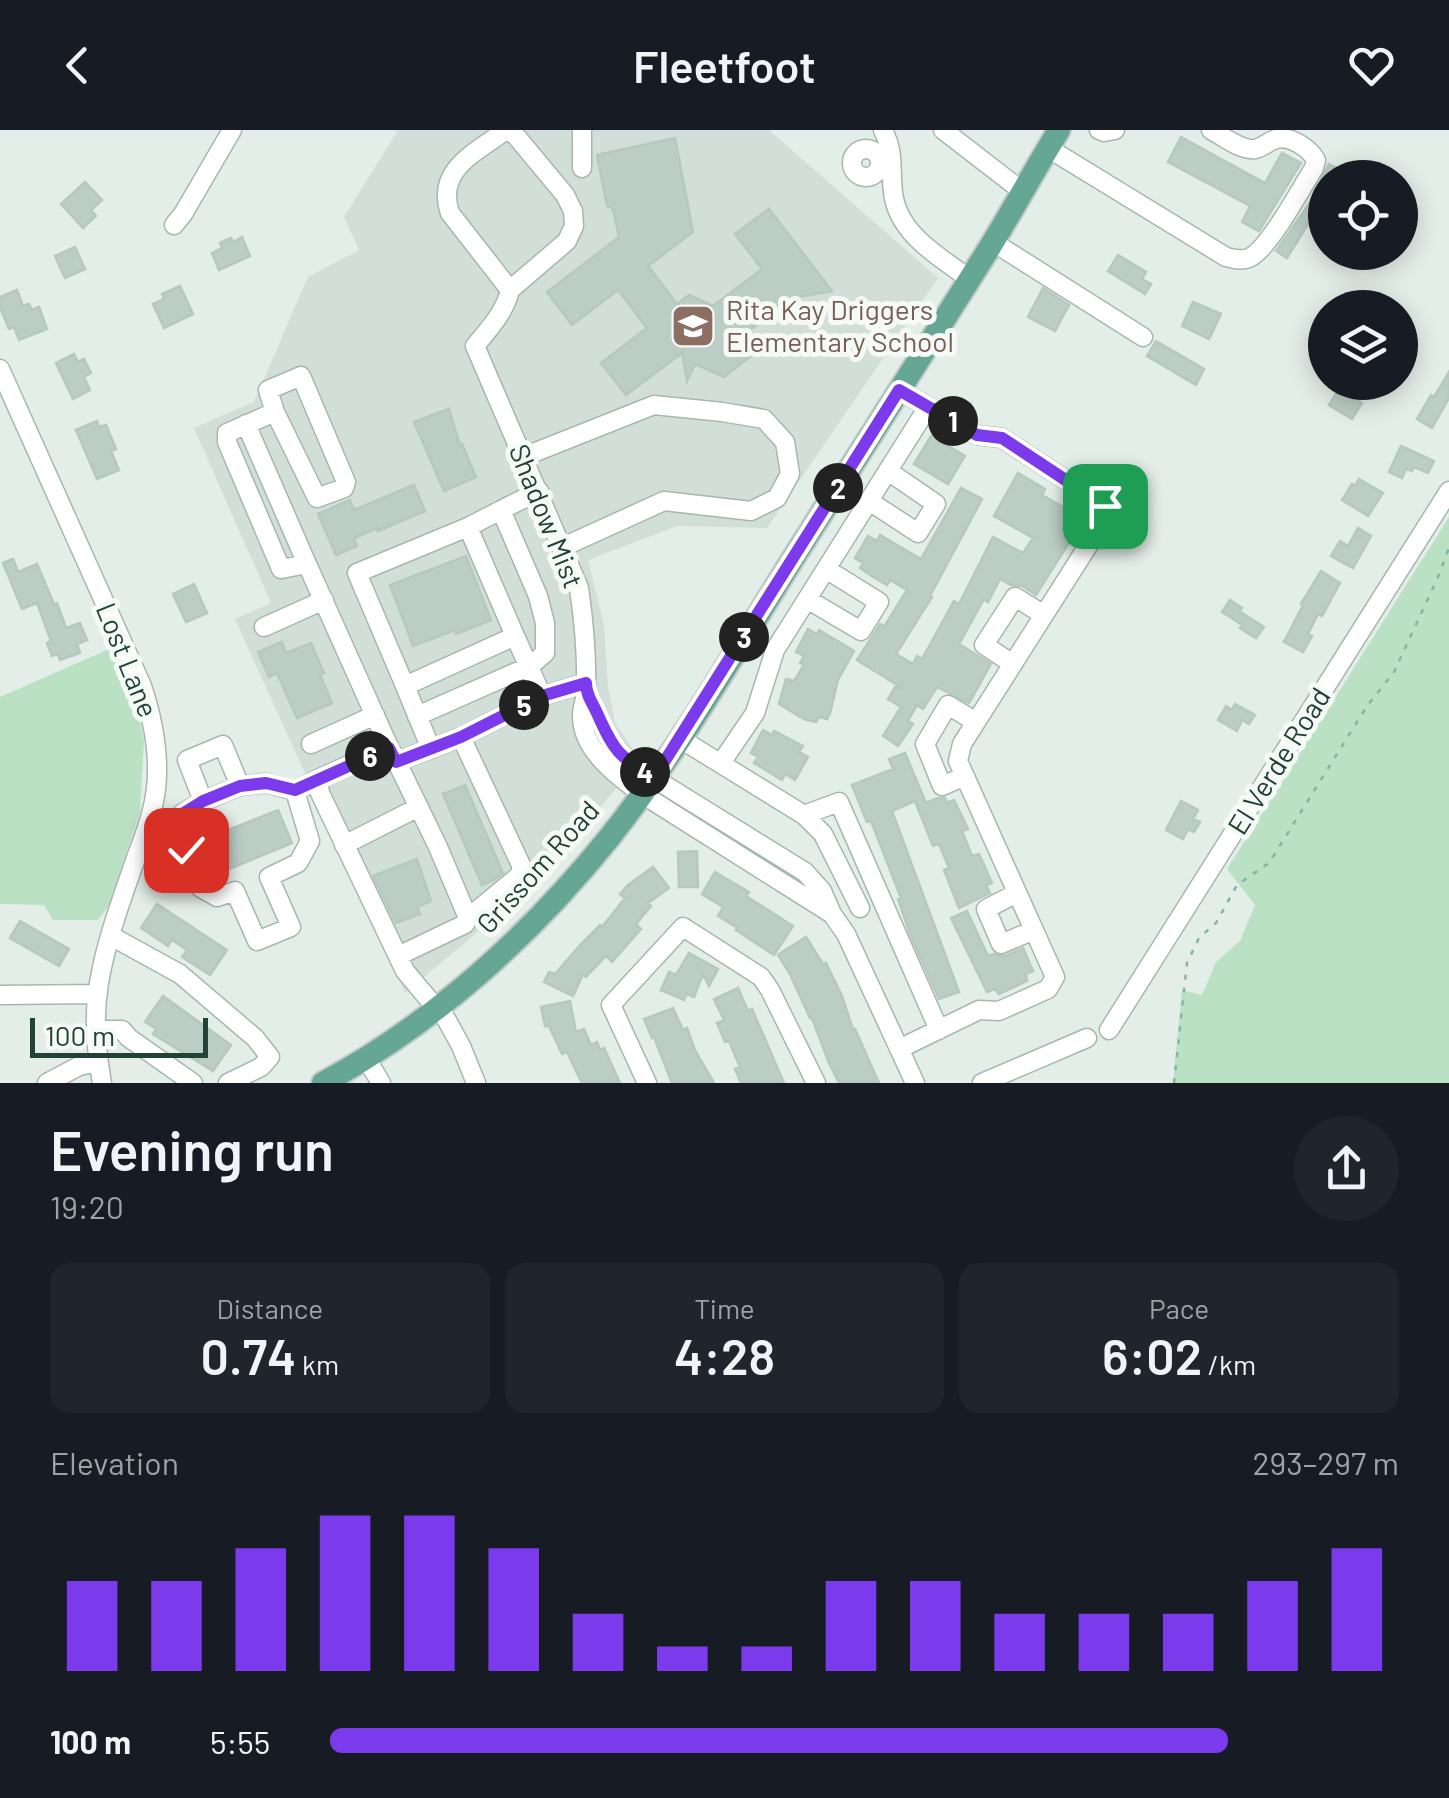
<!DOCTYPE html>
<meta charset="utf-8">
<style>
:root{--surface:#171b24;--page:#20242c;--text:#f1f3f6;--muted:#9ea1a6;--accent:#7c3aed}
body{margin:0;font-family:Barlow,sans-serif;background:var(--page);color:var(--text);height:100vh;display:flex;flex-direction:column;font-size:38px;white-space:nowrap}
*{box-sizing:border-box;margin:0}
p{font-size:32px;color:var(--muted)}
.icon{flex:none;width:55px;height:55px;fill:none;stroke:currentColor;stroke-width:2;stroke-linecap:round;stroke-linejoin:round}
.map{position:relative;height:953px;overflow:hidden}
.sheet{display:flex;flex-direction:column;background:var(--surface);flex:1}
.sheet>*{flex:none}
.buttons{position:absolute;left:1308px;top:30px;display:grid;gap:20px}
.buttons a{display:grid;place-items:center;width:110px;height:110px;border-radius:50%;background:var(--surface);box-shadow:0 5px 25px #0003;font-size:50px}
.scale{position:absolute;left:30px;bottom:25px;width:178px;box-sizing:border-box;padding-left:10px;border:5px solid #214238;border-top:0;font-size:28px;line-height:35px;white-space:nowrap;color:#214238;-webkit-text-stroke:8px #f5faf7;paint-order:stroke}
.pin{position:absolute;display:grid;place-items:center;width:85px;height:85px;color:#fff;margin:-42px;border-radius:20px;box-shadow:0 5px 15px #0006}
.km{position:absolute;width:50px;height:50px;margin:-25px;border-radius:50%;background:#222;color:#fff;font-size:28px;line-height:50px;text-align:center}
.round{display:grid;place-items:center;flex:none;width:105px;height:105px;border-radius:52px;background:var(--page)}
.summary{display:flex;align-items:center;justify-content:space-between;height:170px;padding:0 50px}
h1{font-size:55px;font-weight:600;line-height:75px}
.figures{display:grid;grid-template-columns:repeat(3,1fr);gap:15px;height:170px;padding:10px 50px}
.figures div{display:grid;align-content:center;border-radius:20px;background:var(--page);text-align:center}
.figures b{font-size:50px;font-weight:600}
.figures small{font-size:28px;font-weight:400}
.figures p{font-size:28px}
.chart{height:280px;padding:20px 50px}
.chart p{display:flex;justify-content:space-between}
.chart svg{width:100%;height:180px;margin-top:10px;stroke:var(--accent);stroke-width:6}
ul{padding:0 50px;list-style:none;font-size:32px}
li{display:grid;grid-template-columns:160px 120px 1fr;align-items:center;height:75px}
li i{height:25px;border-radius:12px;background:var(--accent)}
header{display:flex;justify-content:space-between;align-items:center;height:130px;padding:0 50px;background:var(--surface);font-size:45px;font-weight:600}
.map>svg:first-child{display:block}
.built{fill:#d2ded8}
.green{fill:#bbe1c4}
.building{fill:#bbcdc5;stroke:#b5c9c0;stroke-width:2.5}
.lines{fill:none;stroke-linecap:round;stroke-linejoin:round}
.minor-casing{stroke:#a6b7b0;stroke-width:21}
.major-casing{stroke:#c1cac7;stroke-width:26}
.path{stroke:#82b5a3;stroke-width:2.5;stroke-dasharray:5 8;stroke-linecap:butt}
.minor{stroke:#fff;stroke-width:18}
.major{stroke:#65a794;stroke-width:22}
.route-casing{stroke:#fff;stroke-width:20}
.route{stroke:#7c3aed;stroke-width:12}
.labels{text-anchor:middle;stroke-width:10;stroke-linejoin:round;paint-order:stroke}
.education-label{font-size:28px;fill:#785e54;stroke:#f5faf7;text-anchor:start}
.street-label{font-size:28px;fill:#214238;stroke:#f5faf7}
</style>
<header><svg class="icon" aria-label="back" viewBox="0 0 24 24"><path d="M15 5l-7 7 7 7"/></svg>Fleetfoot<svg class="icon" aria-label="heart" viewBox="0 0 24 24"><path d="M12 20l-8-8c-3-5 5-10 8-4 3-6 11-1 8 4z"/></svg></header>
<div class="map">
<svg width="1449" height="953" viewBox="0 0 1449 953">
<rect width="100%" height="100%" fill="#e4eee9"/>
<path class="built" d="M 398,0 L 769,0 L 938,148 L 767,398 L 677,396 L 588,430 L 604,494 L 608,556 L 615,593 L 632,618 L 643,626 L 540,750 L 405,863 L 235,489 L 271,473 L 194,298 L 254,272 L 308,147 L 359,120 L 344,87 Z"/>
<path class="green" d="M 1449,387 L 1449,953 L 1173,953 L 1182,860 L 1202,865 L 1216,832 L 1240,811 L 1255,775 L 1227,739 Z
M 116,516 L 127,537 L 135,563 L 144,611 L 140,682 L 109,775 L 98,790 L 53,790 L 44,775 L 0,774 L 0,567 Z"/>
<path class="building" d="M 1181,7 L 1265,53 L 1282,23 L 1301,33 L 1259,101 L 1242,92 L 1250,76 L 1168,32 Z
M 675,8 L 693,102 L 648,136 L 677,174 L 689,165 L 713,176 L 762,139 L 735,104 L 769,79 L 832,161 L 792,168 L 746,203 L 750,227 L 724,247 L 695,234 L 687,251 L 682,223 L 626,265 L 601,233 L 647,198 L 618,160 L 572,195 L 547,162 L 619,107 L 613,79 L 607,76 L 597,25 Z
M 1329,34 L 1340,40 L 1336,48 L 1325,48 L 1325,67 L 1287,128 L 1276,121 L 1309,74 Z
M 85,52 L 102,70 L 91,80 L 96,86 L 83,98 L 61,74 Z
M 242,107 L 250,126 L 219,140 L 212,123 L 222,118 L 220,113 L 231,108 L 233,112 Z
M 75,117 L 85,139 L 65,148 L 55,126 Z
M 1118,125 L 1146,142 L 1142,149 L 1151,154 L 1145,164 L 1108,141 Z
M 180,156 L 193,184 L 164,198 L 153,174 L 164,169 L 162,164 Z
M 1043,158 L 1069,175 L 1055,201 L 1028,187 Z
M 17,160 L 23,176 L 29,174 L 32,180 L 39,177 L 47,199 L 19,210 L 14,197 L 9,199 L 0,177 L 0,167 Z
M 1193,172 L 1221,184 L 1209,209 L 1182,196 Z
M 1156,211 L 1204,239 L 1196,255 L 1147,226 Z
M 74,224 L 78,232 L 84,229 L 91,243 L 84,247 L 90,260 L 73,269 L 56,233 Z
M 1449,242 L 1449,268 L 1432,298 L 1417,289 L 1431,265 L 1434,267 Z
M 1339,259 L 1362,273 L 1352,289 L 1329,275 Z
M 449,279 L 460,315 L 462,314 L 476,347 L 444,361 L 414,292 Z
M 97,291 L 99,297 L 106,295 L 116,319 L 111,321 L 119,340 L 97,349 L 76,300 Z
M 931,306 L 965,326 L 948,354 L 914,334 Z
M 1401,316 L 1434,331 L 1428,343 L 1414,337 L 1412,341 L 1406,339 L 1402,348 L 1389,342 Z
M 1018,343 L 1045,359 L 1042,365 L 1084,389 L 1036,465 L 1022,456 L 1011,455 L 1000,449 L 988,472 L 984,469 L 959,514 L 991,534 L 969,573 L 937,557 L 923,579 L 917,575 L 908,591 L 913,594 L 898,616 L 883,606 L 901,577 L 888,569 L 895,557 L 902,558 L 857,530 L 880,494 L 884,497 L 907,460 L 890,450 L 887,455 L 873,447 L 860,438 L 863,433 L 855,428 L 868,406 L 877,411 L 880,405 L 921,429 L 961,358 L 982,369 L 930,466 L 932,467 L 896,524 L 913,534 L 917,526 L 922,529 L 954,471 L 959,474 L 993,407 L 1023,423 L 1033,408 L 994,386 Z
M 1359,349 L 1383,363 L 1368,386 L 1342,370 L 1352,354 L 1355,356 Z
M 414,355 L 425,381 L 378,401 L 377,398 L 354,408 L 357,416 L 336,425 L 318,384 L 350,370 L 354,380 Z
M 1358,398 L 1371,406 L 1353,438 L 1331,426 L 1340,411 L 1348,416 Z
M 466,426 L 491,490 L 456,504 L 455,500 L 413,516 L 390,455 Z
M 13,429 L 18,442 L 37,434 L 54,474 L 57,473 L 66,498 L 80,493 L 87,510 L 77,514 L 80,523 L 60,530 L 58,524 L 52,526 L 47,513 L 51,511 L 37,473 L 22,479 L 3,433 Z
M 1321,441 L 1340,453 L 1322,486 L 1318,484 L 1308,504 L 1312,506 L 1303,522 L 1284,512 L 1303,475 L 1301,474 Z
M 194,454 L 207,483 L 186,492 L 173,464 Z
M 1230,470 L 1242,478 L 1239,481 L 1264,497 L 1256,508 L 1240,498 L 1242,495 L 1222,482 Z
M 808,499 L 817,504 L 819,500 L 854,521 L 838,550 L 830,583 L 827,589 L 819,587 L 816,592 L 804,589 L 779,574 L 786,549 L 794,551 L 804,535 L 800,533 L 804,526 L 796,522 Z
M 282,512 L 286,523 L 311,513 L 324,543 L 320,545 L 332,573 L 297,588 L 277,543 L 269,547 L 258,522 Z
M 1235,574 L 1255,585 L 1249,594 L 1242,590 L 1237,601 L 1218,590 L 1226,576 L 1232,580 Z
M 763,600 L 772,605 L 774,601 L 803,616 L 799,622 L 808,627 L 795,650 L 785,644 L 782,650 L 754,633 L 758,627 L 751,623 Z
M 905,623 L 926,673 L 938,668 L 945,668 L 947,673 L 954,670 L 968,699 L 962,701 L 972,726 L 979,724 L 992,753 L 986,755 L 990,763 L 959,778 L 944,740 L 949,738 L 939,714 L 933,716 L 915,671 L 892,681 L 959,862 L 939,869 L 910,804 L 898,769 L 901,768 L 871,691 L 867,692 L 852,655 L 893,639 L 889,629 Z
M 465,655 L 503,743 L 494,750 L 482,755 L 443,664 Z
M 1181,671 L 1198,680 L 1193,689 L 1200,692 L 1194,702 L 1188,699 L 1183,709 L 1166,700 Z
M 278,680 L 292,713 L 212,746 L 198,712 Z
M 697,721 L 698,757 L 679,757 L 678,722 Z
M 417,729 L 431,771 L 417,777 L 420,784 L 396,793 L 373,746 Z
M 653,737 L 669,758 L 648,773 L 651,776 L 636,794 L 641,799 L 612,832 L 606,826 L 586,847 L 583,844 L 573,866 L 544,852 L 549,842 L 555,844 L 581,814 L 600,795 L 602,797 L 625,768 L 620,764 L 628,755 Z
M 715,742 L 749,762 L 746,766 L 793,796 L 774,825 L 736,800 L 738,798 L 718,786 L 723,777 L 702,764 Z
M 157,774 L 227,820 L 210,845 L 182,827 L 187,820 L 172,810 L 168,816 L 141,798 Z
M 967,781 L 988,826 L 993,824 L 1005,826 L 1023,818 L 1033,841 L 1026,844 L 1027,851 L 999,864 L 995,859 L 987,862 L 951,788 Z
M 20,791 L 69,819 L 59,836 L 10,808 Z
M 806,807 L 823,834 L 826,833 L 842,866 L 853,900 L 855,899 L 879,953 L 839,953 L 829,933 L 812,888 L 810,888 L 790,844 L 778,825 Z
M 689,823 L 718,839 L 709,856 L 703,844 L 694,867 L 687,864 L 684,870 L 661,860 L 669,842 L 676,845 Z
M 738,858 L 748,881 L 752,879 L 784,953 L 741,953 L 735,939 L 740,937 L 729,911 L 725,912 L 717,893 L 724,890 L 714,869 Z
M 163,866 L 231,915 L 213,941 L 153,904 L 156,899 L 145,892 Z
M 570,871 L 576,902 L 584,899 L 591,915 L 597,912 L 600,920 L 604,918 L 620,953 L 582,953 L 567,922 L 562,924 L 549,896 L 545,896 L 541,877 Z
M 673,878 L 683,900 L 687,898 L 695,920 L 714,953 L 672,953 L 654,907 L 652,908 L 644,889 Z"/>
<g class="lines">
<defs>
<path id="minor" d="M 506,0 C 477,22 435,39 450,83 L 510,160 C 505,182 489,199 475,216 L 579,458 C 584,492 587,527 586,561 C 586,569 582,577 582,585 C 581,619 617,646 642,664 L 832,784
M 883,0 C 895,23 890,37 893,62 C 897,103 939,127 970,149
M 943,0 L 1022,61
M 1099,0 L 1104,2 L 1115,0
M 1048,18 L 1226,127 C 1235,129 1241,131 1249,128 C 1269,119 1301,58 1314,38 L 1316,30 C 1309,18 1290,5 1276,9 C 1269,11 1262,18 1255,19 C 1241,21 1223,6 1211,0
M852 33a14 14 0 1 1 28 0a14 14 0 1 1-28 0Z
M 582,38 L 582,0
M 174,95 L 183,84 L 232,0
M 993,112 L 1143,207
M 510,160 L 567,111 L 574,96 L 573,81 L 565,65 L 511,0
M 0,239 L 142,556 C 151,583 157,609 157,638 C 158,670 147,699 136,728 C 122,768 106,811 99,853 C 93,887 96,920 102,953
M 899,260 L 977,305 L 1002,308 L 1105,376 L 1105,389 L 962,614 L 958,631 L 1055,847 L 1048,859 L 999,881 L 979,880 L 899,919
M 275,282 L 317,368 L 344,358 L 346,352 L 301,246 L 268,260 L 275,282 L 227,303 L 227,312 L 281,439 L 307,434 L 389,617 L 318,649 L 320,663 L 405,841 L 436,878
M 246,294 L 307,434
M 523,327 L 654,275 L 722,282 L 764,289 L 785,312 L 790,344 L 777,368 L 751,381 L 664,371 L 563,417
M 869,371 L 918,403 L 936,374 L 888,341
M 501,380 L 539,361
M 807,469 L 861,501 L 879,472 L 826,439
M 264,497 L 324,470
M 1013,534 L 984,515 L 1015,467 L 1044,485
M 405,556 L 357,443 L 468,397 L 515,506
M 586,563 L 613,617 L 626,631 L 805,742 L 822,761 L 832,784 L 846,804 L 915,953
M 542,566 L 586,553
M 417,586 L 530,536 L 545,523 L 545,493 L 538,466 L 501,380 L 468,397
M 679,608 L 804,685 L 823,704 L 860,778
M 311,614 L 375,585
M 431,619 L 405,556 L 515,506 L 542,566 L 461,607
M 392,622 L 438,717 L 468,788 L 465,794 L 400,825
M 396,632 L 461,607 L 521,735 L 521,744 L 468,788
M 721,633 L 755,583 L 775,520 L 928,277
M 965,646 L 942,656 L 925,614 L 948,575 L 976,592
M 295,661 L 310,711 L 298,733 L 269,747 L 291,797 L 257,811 L 235,761 L 217,767 L 201,758 L 186,721 L 182,701 L 183,683 L 203,671 L 187,630 L 223,615 L 240,656 L 266,653 L 295,661 L 318,649
M 203,671 L 240,656
M 804,685 L 839,672 L 939,900
M 344,715 L 419,677
M 1017,763 L 986,779 L 1001,814 L 1034,800
M 111,806 L 180,844 L 255,908 L 270,927 L 261,937 L 228,953
M 0,865 L 98,864
M 439,876 L 461,916 L 476,953
M 96,900 L 122,900 L 129,908 L 193,953
M 1109,900 L 1449,361
M 366,928 L 381,953
M 47,953 L 79,936 L 98,932
M 647,953 L 611,875 L 683,797 L 761,847 L 770,860 L 816,953
M 982,953 L 1087,908"/>
<path id="major" d="M 323,953 C 433,894 531,805 609,708 C 679,620 736,520 796,424 C 861,322 926,220 990,117 C 1014,78 1035,39 1059,0"/>
</defs>
<use href="#minor" class="minor-casing"/>
<use href="#major" class="major-casing"/>
<path class="path" d="M 1174,953 L 1187,833 L 1199,808 L 1216,793 L 1237,755 L 1269,733 L 1367,576 L 1394,542 L 1438,447 L 1449,418"/>
<use href="#minor" class="minor"/>
<use href="#major" class="major"/>
</g>
<g class="lines">
<defs>
<path id="route" d="M 186,720 L 182,701 L 184,683 L 203,671 L 240,656 L 266,653 L 295,660 L 389,618 L 396,632 L 461,607 L 542,566 L 586,553 C 586,565 592,572 597,583 C 614,621 618,626 654,648 L 899,260 L 977,305 L 1002,308 L 1105,376"/>
</defs>
<use href="#route" class="route-casing"/>
<use href="#route" class="route"/>
</g>
<defs>
<symbol id="school-square" viewBox="-11 -11 22 22"><rect x="-9" y="-9" width="18" height="18" rx="4" fill="#8d6e63" stroke="#f5faf7"/><path d="M0-5L7-2L0 1L-7-2ZM-4 1L0 2.5L4 1V4Q0 6-4 4Z" fill="#fff"/></symbol>
</defs>
<g fill-rule="evenodd">
<use href="#school-square" x="668" y="171" width="50" height="50"/>
</g>
<g class="labels">
<g class="education-label">
<text x="726" y="190">Rita Kay Driggers<tspan x="726" dy="32">Elementary School</tspan></text>
</g>
<g class="street-label">
<text transform="translate(546 386) rotate(68)" y="10">Shadow Mist</text>
<text transform="translate(127 530) rotate(68)" y="10">Lost Lane</text>
<text transform="translate(1279 631) rotate(-58)" y="10">El Verde Road</text>
<text transform="translate(538 737) rotate(-48)" y="10">Grissom Road</text>
</g>
</g>
</svg>
<div class="buttons">
<a><svg class="icon" aria-label="locate" viewBox="0 0 24 24"><circle cx="12" cy="12" r="6"/><path d="M12 2v4M12 18v4M2 12h4M18 12h4"/></svg></a>
<a><svg class="icon" aria-label="layers" viewBox="0 0 24 24"><path d="M12 4l9 5-9 5-9-5zM3 14l9 5 9-5"/></svg></a>
</div>
<div class="scale">100 m</div>
<div class="pin" style="left:1105px;top:376px;background:#1e9e55"><svg class="icon" aria-label="arrive" viewBox="0 0 24 24"><path d="M6 21V4h12l-3 4 3 4H6"/></svg></div>
<div class="pin" style="left:186px;top:720px;background:#d93025"><svg class="icon" aria-label="check" viewBox="0 0 24 24"><path d="M5 12l5 5 9-10"/></svg></div>
<b class="km" style="left:953px;top:291px">1</b>
<b class="km" style="left:838px;top:358px">2</b>
<b class="km" style="left:744px;top:507px">3</b>
<b class="km" style="left:645px;top:642px">4</b>
<b class="km" style="left:524px;top:575px">5</b>
<b class="km" style="left:370px;top:626px">6</b>
</div>
<section class="sheet">
<div class="summary"><div><h1>Evening run</h1><p>19:20</p></div><a class="round"><svg class="icon" aria-label="share" viewBox="0 0 24 24"><path d="M12 15V3M7 8l5-5 5 5M5 13v7h14v-7"/></svg></a></div>
<div class="figures">
<div><p>Distance</p><b>0.74<small> km</small></b></div>
<div><p>Time</p><b>4:28</b></div>
<div><p>Pace</p><b>6:02<small> /km</small></b></div>
</div>
<div class="chart"><p><span>Elevation</span>293–297 m</p>
<svg viewBox="0 0 160 44" preserveAspectRatio="none"><path d="M5 44V22M15 44V22M25 44V14M35 44V6M45 44V6M55 44V14M65 44V30M75 44V38M85 44V38M95 44V22M105 44V22M115 44V30M125 44V30M135 44V30M145 44V22M155 44V14"/></svg>
</div>
<ul>
<li><b>100 m</b>5:55<i style="width:84%"></i></li>
</ul>
</section>
